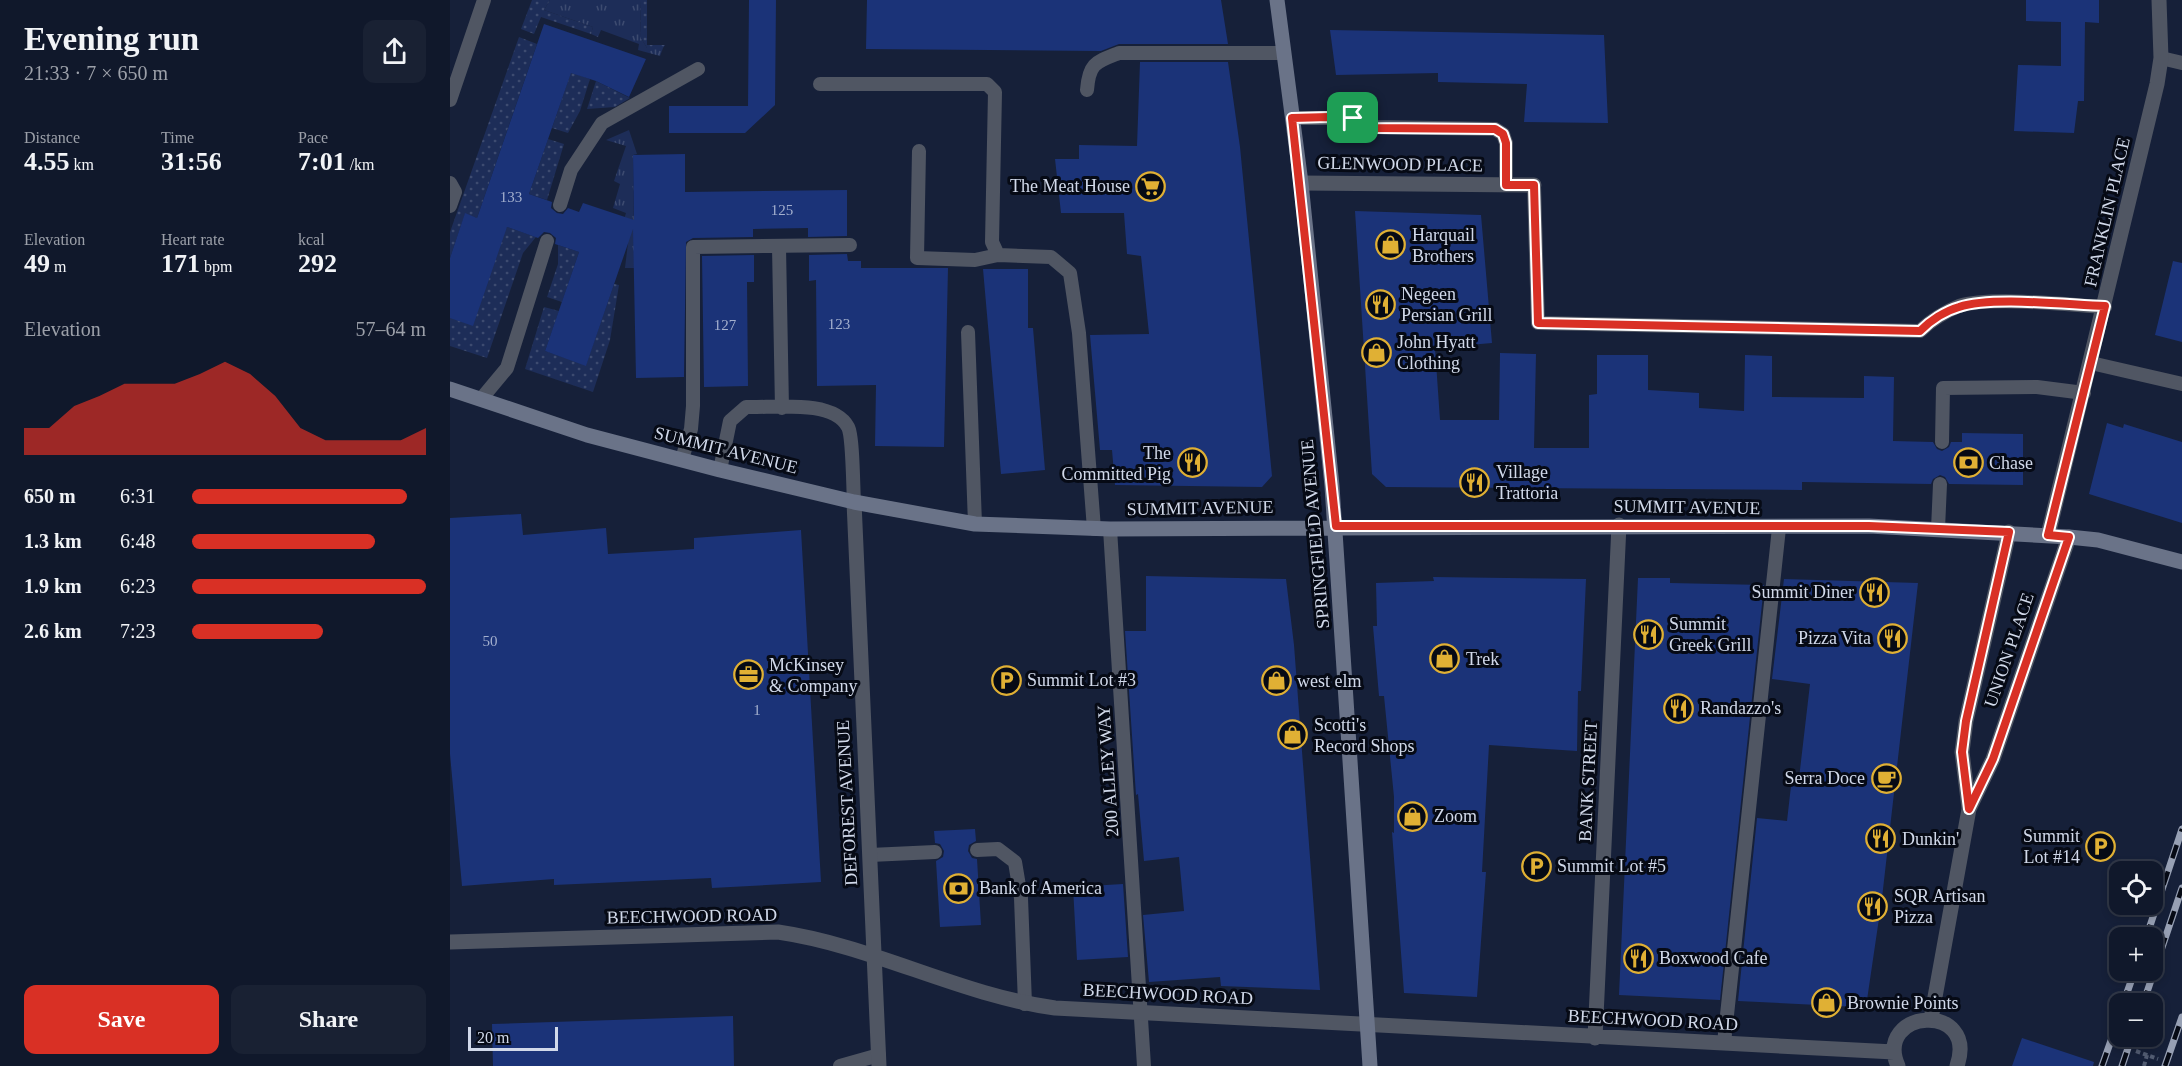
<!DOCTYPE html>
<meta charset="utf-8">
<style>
:root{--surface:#10182b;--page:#192133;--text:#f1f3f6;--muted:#9ca0a9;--line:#303747;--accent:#d93025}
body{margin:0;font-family:Georgia,serif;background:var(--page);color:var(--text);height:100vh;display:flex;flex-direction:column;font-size:22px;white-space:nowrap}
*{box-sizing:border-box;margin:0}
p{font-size:20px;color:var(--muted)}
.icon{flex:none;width:33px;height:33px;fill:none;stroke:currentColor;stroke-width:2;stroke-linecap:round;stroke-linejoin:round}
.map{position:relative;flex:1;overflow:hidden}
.side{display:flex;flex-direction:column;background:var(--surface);width:450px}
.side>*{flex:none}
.fabs{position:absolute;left:1659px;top:861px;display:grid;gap:12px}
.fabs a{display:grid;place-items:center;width:54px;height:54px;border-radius:12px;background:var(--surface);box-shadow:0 3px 9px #0003,0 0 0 2px var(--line);font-size:30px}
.scale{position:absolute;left:18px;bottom:15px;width:90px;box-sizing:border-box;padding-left:6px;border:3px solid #d1d9ea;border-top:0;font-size:16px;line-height:21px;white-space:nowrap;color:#d1d9ea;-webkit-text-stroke:4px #060a15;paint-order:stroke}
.pin{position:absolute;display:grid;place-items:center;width:51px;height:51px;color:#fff;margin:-26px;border-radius:12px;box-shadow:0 3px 9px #0006}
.round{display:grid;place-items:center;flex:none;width:63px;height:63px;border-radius:12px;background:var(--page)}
.overview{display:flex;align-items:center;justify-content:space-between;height:102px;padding:0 24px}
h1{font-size:33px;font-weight:600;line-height:45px}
.figures{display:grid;grid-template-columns:repeat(3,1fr);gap:9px;height:102px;padding:6px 24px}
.figures div{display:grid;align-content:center}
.figures b{font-size:26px;font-weight:600}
.figures small{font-size:16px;font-weight:400}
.figures p{font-size:16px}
.chart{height:168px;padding:12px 24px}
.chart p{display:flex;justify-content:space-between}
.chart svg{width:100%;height:108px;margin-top:6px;fill:var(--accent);opacity:.7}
.button{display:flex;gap:12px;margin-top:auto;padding:12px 24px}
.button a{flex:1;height:69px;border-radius:12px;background:var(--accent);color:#fff;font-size:24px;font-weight:600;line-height:69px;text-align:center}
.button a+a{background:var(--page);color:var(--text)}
ul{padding:0 24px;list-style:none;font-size:20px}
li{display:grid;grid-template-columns:96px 72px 1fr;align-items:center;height:45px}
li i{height:15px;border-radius:8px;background:var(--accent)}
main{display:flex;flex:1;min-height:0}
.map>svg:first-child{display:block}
.grass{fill:url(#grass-tufts)}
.garden{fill:url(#garden-dots)}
.building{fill:#1b3378}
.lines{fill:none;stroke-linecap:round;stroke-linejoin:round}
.path{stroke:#525c72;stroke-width:4;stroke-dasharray:4.5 3;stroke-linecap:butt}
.lane{stroke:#505663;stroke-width:14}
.street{stroke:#505663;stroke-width:15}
.secondary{stroke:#6a7388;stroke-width:15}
.rail-casing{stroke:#97a0b4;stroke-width:7}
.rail{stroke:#060a15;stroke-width:4.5;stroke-dasharray:14;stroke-linecap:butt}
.route-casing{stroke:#fff;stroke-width:12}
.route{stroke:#d93025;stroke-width:8}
.labels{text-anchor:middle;stroke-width:6;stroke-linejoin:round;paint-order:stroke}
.number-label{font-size:15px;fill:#a4b0ce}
.street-label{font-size:18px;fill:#d1d9ea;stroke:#060a15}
.poi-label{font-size:18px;fill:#d1d9ea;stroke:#060a15;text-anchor:start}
</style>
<main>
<section class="side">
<div class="overview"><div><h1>Evening run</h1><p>21:33 · 7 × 650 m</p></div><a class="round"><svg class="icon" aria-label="share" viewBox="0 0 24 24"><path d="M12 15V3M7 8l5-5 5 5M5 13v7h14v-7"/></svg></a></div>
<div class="figures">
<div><p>Distance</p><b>4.55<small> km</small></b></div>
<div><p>Time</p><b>31:56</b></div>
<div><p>Pace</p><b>7:01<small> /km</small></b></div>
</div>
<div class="figures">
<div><p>Elevation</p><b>49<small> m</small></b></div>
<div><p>Heart rate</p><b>171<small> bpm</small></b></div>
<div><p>kcal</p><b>292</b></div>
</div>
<div class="chart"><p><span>Elevation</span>57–64 m</p>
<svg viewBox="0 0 160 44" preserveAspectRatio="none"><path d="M0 44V33L10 33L20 24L30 20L40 15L50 15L60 15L70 11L80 6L90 11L100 20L110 33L120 38L130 38L140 38L150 38L160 33V44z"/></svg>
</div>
<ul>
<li><b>650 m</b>6:31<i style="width:92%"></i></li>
<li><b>1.3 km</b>6:48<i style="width:78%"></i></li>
<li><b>1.9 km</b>6:23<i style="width:100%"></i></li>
<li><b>2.6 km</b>7:23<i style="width:56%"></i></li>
</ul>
<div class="button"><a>Save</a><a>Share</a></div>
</section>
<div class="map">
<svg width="1732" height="1066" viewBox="0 0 1732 1066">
<defs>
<pattern id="grass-tufts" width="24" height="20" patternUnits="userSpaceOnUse" patternTransform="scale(1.5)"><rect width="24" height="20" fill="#1d2d58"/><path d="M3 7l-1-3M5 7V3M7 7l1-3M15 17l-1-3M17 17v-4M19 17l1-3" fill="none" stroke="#3d4b70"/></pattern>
<pattern id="garden-dots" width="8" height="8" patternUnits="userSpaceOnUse" patternTransform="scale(1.5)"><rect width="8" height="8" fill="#1d2d58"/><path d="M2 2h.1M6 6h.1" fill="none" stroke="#3d4b70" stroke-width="1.8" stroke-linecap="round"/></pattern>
</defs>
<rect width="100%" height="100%" fill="#162039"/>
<path class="grass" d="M 100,0 L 190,0 L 191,38 L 197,48 L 213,48 L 210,56 L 188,50 L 189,44 L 151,30 L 148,37 L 141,34 L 143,27 L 94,10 Z
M 179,130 L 187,154 L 183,155 L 184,238 L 189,268 L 175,268 L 178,243 L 170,233 L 176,213 L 163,208 L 170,184 L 164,181 L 176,146 L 156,140 Z"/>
<path class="garden" d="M 82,0 L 100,0 L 94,10 L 143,27 L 141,34 L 91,17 L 84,34 L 71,29 Z
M 190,0 L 197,0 L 197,45 L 215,45 L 213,48 L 197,48 L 191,38 Z
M 69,37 L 87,44 L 27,218 L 15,214 L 0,258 L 0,232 Z
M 121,72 L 140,79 L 130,111 L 118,133 L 102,128 Z
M 146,81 L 180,98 L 165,107 L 137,109 Z
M 98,139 L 114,144 L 97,200 L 79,194 Z
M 57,227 L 86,237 L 73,253 L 37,358 L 0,346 L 0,318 Z
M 108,245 L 129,252 L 112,302 L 97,297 L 108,264 Z
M 164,284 L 169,285 L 160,340 L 143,392 L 75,369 L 94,307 L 109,311 L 95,351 L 136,365 Z"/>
<path class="building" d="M 299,0 L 326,0 L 325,105 L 295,133 L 219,133 L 219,106 L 298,106 Z
M 417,0 L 771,0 L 778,44 L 669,44 L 651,51 L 416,49 Z
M 1576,0 L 1649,0 L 1649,23 L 1635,22 L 1634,101 L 1628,101 L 1624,133 L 1564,131 L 1568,65 L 1611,66 L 1611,22 L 1576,21 Z
M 94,24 L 196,59 L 179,97 L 146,81 L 121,73 L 79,194 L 102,202 L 101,208 L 107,213 L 113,214 L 118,208 L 129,212 L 133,203 L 184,220 L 183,155 L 235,154 L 235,192 L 397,190 L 397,236 L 358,237 L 358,228 L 303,229 L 303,237 L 243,238 L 236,242 L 234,377 L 186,378 L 183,229 L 136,366 L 95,351 L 129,252 L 105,244 L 106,238 L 100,233 L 94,232 L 88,238 L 57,227 L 23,326 L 0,318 L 0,258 L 15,213 L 27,218 Z
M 880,30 L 1154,35 L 1158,123 L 1074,122 L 1077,84 L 988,82 L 988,73 L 886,75 Z
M 690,62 L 778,62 L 790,147 L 822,476 L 812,487 L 665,485 L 662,450 L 650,450 L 640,335 L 699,334 L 691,256 L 677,254 L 674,213 L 611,213 L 605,159 L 629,159 L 629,145 L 687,146 Z
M 905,211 L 1031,215 L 1042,343 L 985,348 L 990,420 L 1049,420 L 1050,353 L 1086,354 L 1084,448 L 1139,448 L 1139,395 L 1147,394 L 1147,355 L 1198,355 L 1198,390 L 1249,393 L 1249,408 L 1294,411 L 1295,355 L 1322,356 L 1322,397 L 1414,398 L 1414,376 L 1444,377 L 1443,441 L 1483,442 L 1487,449 L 1492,451 L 1499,447 L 1501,442 L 1512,442 L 1512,433 L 1573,434 L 1573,485 L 1499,484 L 1495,477 L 1490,475 L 1483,479 L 1481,484 L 1352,482 L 1352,490 L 936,487 L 922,474 Z
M 397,254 L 398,261 L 411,261 L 411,268 L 498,268 L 494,447 L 425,446 L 426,385 L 367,386 L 366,280 L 359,281 L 359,255 Z
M 304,255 L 304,282 L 297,282 L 298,386 L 254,387 L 252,256 Z
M 1723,261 L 1732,263 L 1732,342 L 1705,335 Z
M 533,269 L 578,269 L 578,328 L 583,328 L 595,470 L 551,474 Z
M 1657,423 L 1673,428 L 1674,424 L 1732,442 L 1732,523 L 1639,494 Z
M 71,514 L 73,535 L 156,528 L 158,554 L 244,549 L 244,538 L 351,530 L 371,882 L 262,888 L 261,878 L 104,885 L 104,879 L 12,886 L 0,754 L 0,518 Z
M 696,576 L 836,579 L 844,645 L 870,990 L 771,986 L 770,977 L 699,982 L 693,915 L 734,911 L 729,857 L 694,861 L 688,794 L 686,795 L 675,631 L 696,631 Z
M 983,577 L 1136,579 L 1131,691 L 1128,691 L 1127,751 L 1039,745 L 1032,872 L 1036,872 L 1027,997 L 954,993 L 942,832 L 944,833 L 944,797 L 934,696 L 929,696 L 923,626 L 927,626 L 926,583 L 984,581 Z
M 1188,578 L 1220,578 L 1220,583 L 1314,585 L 1270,1000 L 1169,995 Z
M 1334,579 L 1468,583 L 1432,898 L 1417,1000 L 1408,1007 L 1288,1001 L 1307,818 L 1337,821 L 1341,786 L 1348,787 L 1360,684 L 1322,679 Z
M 525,829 L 526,841 L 519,845 L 518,851 L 522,858 L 527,859 L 531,925 L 490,927 L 486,861 L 493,857 L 494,851 L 490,844 L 485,843 L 484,831 Z
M 673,884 L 678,957 L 627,960 L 623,887 Z
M 283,1016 L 284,1066 L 43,1066 L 42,1024 Z
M 1572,1038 L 1644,1062 L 1643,1066 L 1562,1066 Z"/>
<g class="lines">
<path class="path" d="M 1686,1051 L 1708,1059
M 1694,1066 L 1697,1055"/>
<path class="lane" d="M 1711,58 L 1732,63
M 370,84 L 537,84 L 545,92 L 542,242 L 548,255 L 601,257 L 620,273 L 629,333 L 644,529
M 637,90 C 639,63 646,62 669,53 L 834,53
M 0,100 L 34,0
M 842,118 L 903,118 L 925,127 L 1045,129 L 1053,134 L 1056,143 L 1056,185
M 469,151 L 467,258 L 525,260 L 548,255
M 0,183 L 5,192 L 0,206
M 1084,185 L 1088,323 L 1470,331 C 1480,321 1496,311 1509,306 C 1542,296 1618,305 1655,307
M 110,205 L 121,170 L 152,123 L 248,69
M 329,247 L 332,408
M 518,332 L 525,524
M 1641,363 L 1732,384
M 32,398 L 57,368 L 97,241
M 1492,442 L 1493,388 L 1587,387 L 1634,393
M 232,459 L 241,429 L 243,406 L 243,247 L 400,245
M 270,470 L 280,421 L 296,407 C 324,408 383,399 398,427 C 403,436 403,488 404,502
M 660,529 L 694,1066
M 1488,529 L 1490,484
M 527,850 L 548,849 L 565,862 L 571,898 L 575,1004
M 420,855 L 485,852
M 1274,1043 L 1329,528
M 390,1066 L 429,1055"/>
<path class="street" d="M 851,183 L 1084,185
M 404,502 L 429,1066
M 1598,535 L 1707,84 L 1711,58 L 1709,0
M 1519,808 L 1512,752 L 1516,721 L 1559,532
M 0,942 L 328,932 C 424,946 509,995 605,1008 L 1444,1052
M 1481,1019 L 1519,809 L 1543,759 L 1619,537
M 1145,1038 L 1169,525
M 1448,1066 C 1423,1009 1529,1001 1507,1066"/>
<path class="secondary" d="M 827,0 L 851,183 L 882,486 L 920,1066
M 0,389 L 137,435 L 270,470 L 404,502 L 525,524 L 660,529 L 1419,526 L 1619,537 L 1648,540 L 1732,562"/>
<defs>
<path id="rail" d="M 1696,938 L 1732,829
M 1673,1004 L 1685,970
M 1693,1004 L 1732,888
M 1652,1066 L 1670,1015
M 1672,1066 L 1682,1036
M 1715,1066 L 1732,1017"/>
</defs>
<use href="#rail" class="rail-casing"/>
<use href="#rail" class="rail"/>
</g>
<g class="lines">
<defs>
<path id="route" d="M 879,117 L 903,118 L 925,128 L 1045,129 L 1053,134 L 1056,143 L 1056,185 L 1084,185 L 1088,323 L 1470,331 C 1480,321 1495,311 1509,307 C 1542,296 1619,305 1655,306 L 1598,535 L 1619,537 L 1543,759 L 1519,809 L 1512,752 L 1516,721 L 1559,532 L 1419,526 L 886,526 L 842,118 Z"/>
</defs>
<use href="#route" class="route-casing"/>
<use href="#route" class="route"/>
</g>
<defs>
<symbol id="supermarket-ring" viewBox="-11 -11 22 22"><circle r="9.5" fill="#060a15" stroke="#e0b034" stroke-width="1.5"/><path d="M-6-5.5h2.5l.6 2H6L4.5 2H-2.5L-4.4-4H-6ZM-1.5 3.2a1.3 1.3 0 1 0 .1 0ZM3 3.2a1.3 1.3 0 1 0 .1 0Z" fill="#e0b034"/></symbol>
<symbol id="shop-ring" viewBox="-11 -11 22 22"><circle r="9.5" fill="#060a15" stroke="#e0b034" stroke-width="1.5"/><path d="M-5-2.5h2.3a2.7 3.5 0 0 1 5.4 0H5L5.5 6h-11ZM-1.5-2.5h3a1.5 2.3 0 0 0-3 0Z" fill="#e0b034"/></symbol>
<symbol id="restaurant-ring" viewBox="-11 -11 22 22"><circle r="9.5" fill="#060a15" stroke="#e0b034" stroke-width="1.5"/><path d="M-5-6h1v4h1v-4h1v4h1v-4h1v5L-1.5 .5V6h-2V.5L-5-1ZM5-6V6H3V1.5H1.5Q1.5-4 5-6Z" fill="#e0b034"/></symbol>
<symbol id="bank-ring" viewBox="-11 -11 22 22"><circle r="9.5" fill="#060a15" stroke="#e0b034" stroke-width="1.5"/><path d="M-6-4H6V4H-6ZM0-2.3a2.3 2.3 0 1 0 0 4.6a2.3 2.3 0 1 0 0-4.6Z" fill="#e0b034"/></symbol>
<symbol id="office-ring" viewBox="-11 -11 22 22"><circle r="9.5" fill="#060a15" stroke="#e0b034" stroke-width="1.5"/><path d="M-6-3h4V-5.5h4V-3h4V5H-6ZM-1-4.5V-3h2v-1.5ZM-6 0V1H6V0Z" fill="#e0b034"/></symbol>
<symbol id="parking-ring" viewBox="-11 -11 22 22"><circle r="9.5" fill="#060a15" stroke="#e0b034" stroke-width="1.5"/><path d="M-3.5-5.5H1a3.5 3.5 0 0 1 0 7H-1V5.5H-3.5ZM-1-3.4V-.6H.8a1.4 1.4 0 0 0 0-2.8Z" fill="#e0b034"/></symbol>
<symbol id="cafe-ring" viewBox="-11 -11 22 22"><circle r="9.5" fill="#060a15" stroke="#e0b034" stroke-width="1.5"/><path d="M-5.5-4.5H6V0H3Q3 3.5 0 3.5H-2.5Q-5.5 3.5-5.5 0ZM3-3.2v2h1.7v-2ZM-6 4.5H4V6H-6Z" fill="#e0b034"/></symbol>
</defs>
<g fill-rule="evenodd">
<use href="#supermarket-ring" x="684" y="170" width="33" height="33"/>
<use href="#shop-ring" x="924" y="228" width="33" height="33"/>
<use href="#restaurant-ring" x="914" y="288" width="33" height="33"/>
<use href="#shop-ring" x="910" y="336" width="33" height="33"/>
<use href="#restaurant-ring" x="726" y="446" width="33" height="33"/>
<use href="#bank-ring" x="1502" y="446" width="33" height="33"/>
<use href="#restaurant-ring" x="1008" y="466" width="33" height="33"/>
<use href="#restaurant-ring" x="1408" y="576" width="33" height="33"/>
<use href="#restaurant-ring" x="1182" y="618" width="33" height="33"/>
<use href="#restaurant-ring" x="1426" y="622" width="33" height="33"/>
<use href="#shop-ring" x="978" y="642" width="33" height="33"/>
<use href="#office-ring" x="282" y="658" width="33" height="33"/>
<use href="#parking-ring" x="540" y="664" width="33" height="33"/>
<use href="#shop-ring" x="810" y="664" width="33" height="33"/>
<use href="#restaurant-ring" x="1212" y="692" width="33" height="33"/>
<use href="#shop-ring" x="826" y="718" width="33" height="33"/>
<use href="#cafe-ring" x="1420" y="762" width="33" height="33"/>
<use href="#shop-ring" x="946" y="800" width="33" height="33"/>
<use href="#restaurant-ring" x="1414" y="822" width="33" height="33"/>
<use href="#parking-ring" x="1634" y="830" width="33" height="33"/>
<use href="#parking-ring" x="1070" y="850" width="33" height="33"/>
<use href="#bank-ring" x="492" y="872" width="33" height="33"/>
<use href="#restaurant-ring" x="1406" y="890" width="33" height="33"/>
<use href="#restaurant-ring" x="1172" y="942" width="33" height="33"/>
<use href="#shop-ring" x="1360" y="986" width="33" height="33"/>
</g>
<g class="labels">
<g class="number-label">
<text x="61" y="202">133</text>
<text x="332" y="215">125</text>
<text x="389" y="329">123</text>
<text x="275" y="330">127</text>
<text x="40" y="646">50</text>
<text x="307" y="715">1</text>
</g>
<g class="street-label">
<text transform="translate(950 164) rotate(1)" y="6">GLENWOOD PLACE</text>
<text transform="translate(1657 212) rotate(-77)" y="6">FRANKLIN PLACE</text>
<text transform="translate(276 450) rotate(14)" y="6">SUMMIT AVENUE</text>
<text transform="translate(1237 507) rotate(1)" y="6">SUMMIT AVENUE</text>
<text transform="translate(750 508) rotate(-1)" y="6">SUMMIT AVENUE</text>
<text transform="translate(865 534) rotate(-95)" y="6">SPRINGFIELD AVENUE</text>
<text transform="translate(1559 650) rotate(-71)" y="6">UNION PLACE</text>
<text transform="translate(658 771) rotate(-94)" y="6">200 ALLEY WAY</text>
<text transform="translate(1138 781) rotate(-87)" y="6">BANK STREET</text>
<text transform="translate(397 803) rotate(-93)" y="6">DEFOREST AVENUE</text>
<text transform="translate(242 916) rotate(-1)" y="6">BEECHWOOD ROAD</text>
<text transform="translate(718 994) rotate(3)" y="6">BEECHWOOD ROAD</text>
<text transform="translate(1203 1020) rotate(3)" y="6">BEECHWOOD ROAD</text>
</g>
<g class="poi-label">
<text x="680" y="192" text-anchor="end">The Meat House</text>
<text x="962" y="241">Harquail<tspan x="962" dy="21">Brothers</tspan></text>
<text x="951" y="300">Negeen<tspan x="951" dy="21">Persian Grill</tspan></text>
<text x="947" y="348">John Hyatt<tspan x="947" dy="21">Clothing</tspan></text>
<text x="721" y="459" text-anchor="end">The<tspan x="721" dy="21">Committed Pig</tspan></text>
<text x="1539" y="469">Chase</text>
<text x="1046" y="478">Village<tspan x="1046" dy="21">Trattoria</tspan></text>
<text x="1404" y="598" text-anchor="end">Summit Diner</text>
<text x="1219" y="630">Summit<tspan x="1219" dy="21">Greek Grill</tspan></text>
<text x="1421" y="644" text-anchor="end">Pizza Vita</text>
<text x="1016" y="665">Trek</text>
<text x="319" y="671">McKinsey<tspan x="319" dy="21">&amp; Company</tspan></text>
<text x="577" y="686">Summit Lot #3</text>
<text x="847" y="687">west elm</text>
<text x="1250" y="714">Randazzo's</text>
<text x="864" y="731">Scotti's<tspan x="864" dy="21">Record Shops</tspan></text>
<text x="1415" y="784" text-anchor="end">Serra Doce</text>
<text x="984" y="822">Zoom</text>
<text x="1630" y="842" text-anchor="end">Summit<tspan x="1630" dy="21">Lot #14</tspan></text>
<text x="1452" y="845">Dunkin'</text>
<text x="1107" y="872">Summit Lot #5</text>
<text x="529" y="894">Bank of America</text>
<text x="1444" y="902">SQR Artisan<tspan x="1444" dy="21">Pizza</tspan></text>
<text x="1209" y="964">Boxwood Cafe</text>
<text x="1397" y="1009">Brownie Points</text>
</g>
</g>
</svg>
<div class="fabs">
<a><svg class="icon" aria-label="locate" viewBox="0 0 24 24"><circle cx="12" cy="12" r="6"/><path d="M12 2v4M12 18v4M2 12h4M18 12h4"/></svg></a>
<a>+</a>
<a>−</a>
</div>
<div class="scale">20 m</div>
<div class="pin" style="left:903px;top:118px;background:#1e9e55"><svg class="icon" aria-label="arrive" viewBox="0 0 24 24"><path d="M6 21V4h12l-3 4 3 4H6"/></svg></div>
</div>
</main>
